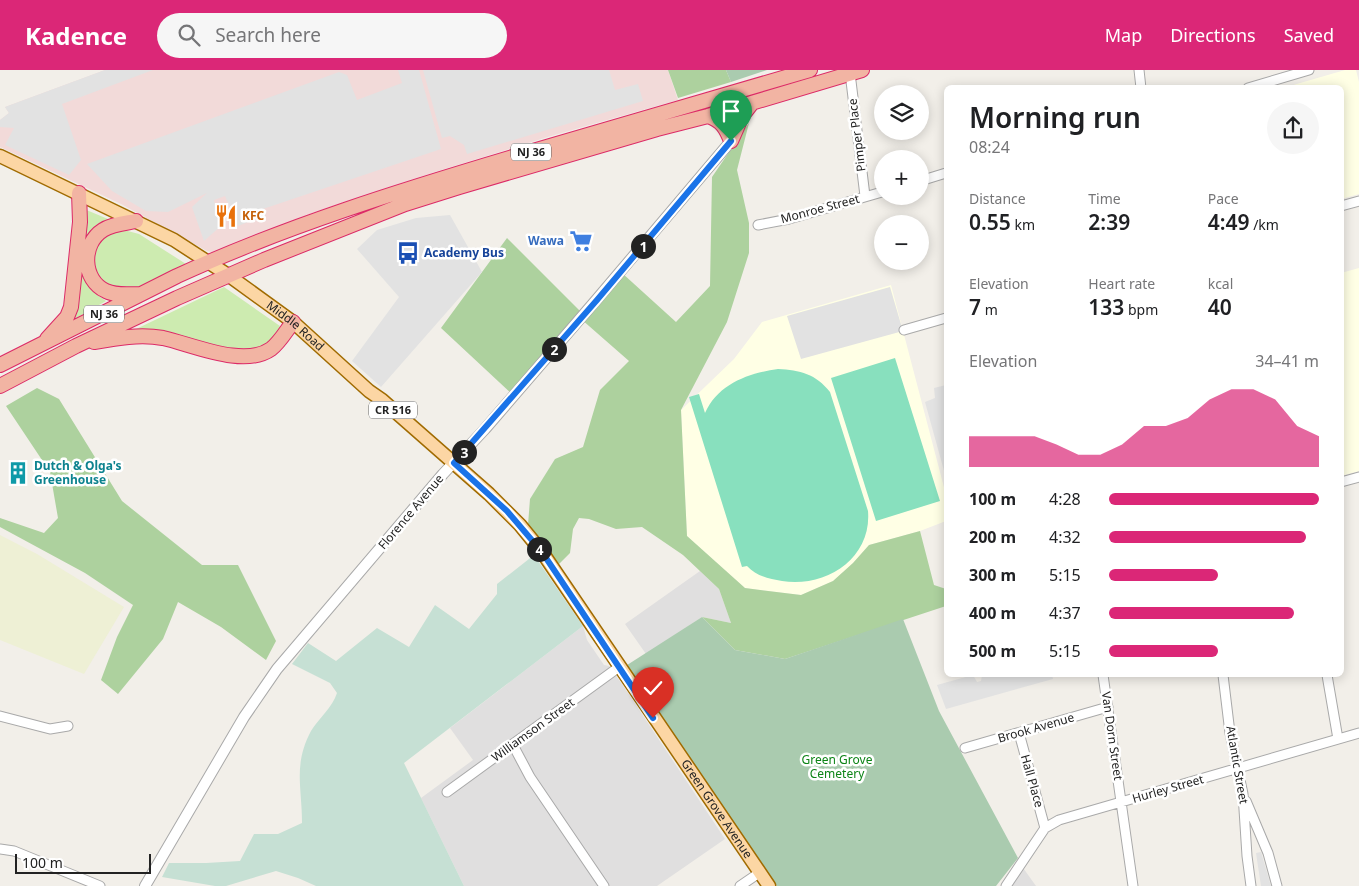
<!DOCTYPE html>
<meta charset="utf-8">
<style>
:root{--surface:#fff;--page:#f6f6f6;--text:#202124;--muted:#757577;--accent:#db2777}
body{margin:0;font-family:"Noto Sans",sans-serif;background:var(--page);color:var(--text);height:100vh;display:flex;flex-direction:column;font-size:19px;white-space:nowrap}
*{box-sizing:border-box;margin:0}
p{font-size:16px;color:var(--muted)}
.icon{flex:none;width:28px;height:28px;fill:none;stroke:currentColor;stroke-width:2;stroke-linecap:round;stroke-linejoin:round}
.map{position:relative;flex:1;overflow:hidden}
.panel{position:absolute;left:944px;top:15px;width:400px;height:592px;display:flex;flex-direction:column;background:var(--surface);border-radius:8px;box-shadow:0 2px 12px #0003}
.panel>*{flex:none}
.fabs{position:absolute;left:874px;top:15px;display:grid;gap:10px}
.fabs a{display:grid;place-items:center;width:55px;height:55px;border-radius:50%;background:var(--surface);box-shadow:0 2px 12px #0003;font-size:25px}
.scale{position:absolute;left:15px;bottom:12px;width:136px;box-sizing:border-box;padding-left:5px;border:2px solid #222;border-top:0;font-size:14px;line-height:18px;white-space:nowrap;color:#222;-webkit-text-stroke:4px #fff;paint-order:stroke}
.pin{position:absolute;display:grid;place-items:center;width:42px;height:42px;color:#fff;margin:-51px -21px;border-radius:50% 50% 50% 0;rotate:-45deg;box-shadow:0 0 5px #0007}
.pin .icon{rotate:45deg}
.km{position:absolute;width:25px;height:25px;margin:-12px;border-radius:50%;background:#222;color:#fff;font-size:14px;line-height:25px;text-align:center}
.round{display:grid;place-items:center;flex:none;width:52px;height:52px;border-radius:26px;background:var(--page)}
.head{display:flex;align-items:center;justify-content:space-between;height:85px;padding:0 25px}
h1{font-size:28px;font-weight:600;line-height:38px}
.metrics{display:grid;grid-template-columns:repeat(3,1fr);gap:8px;height:85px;padding:5px 25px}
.metrics div{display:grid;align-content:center}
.metrics b{font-size:21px;font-weight:600}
.metrics small{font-size:14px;font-weight:400}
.metrics p{font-size:14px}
.chart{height:140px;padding:10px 25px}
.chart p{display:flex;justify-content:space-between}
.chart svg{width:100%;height:90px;margin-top:5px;fill:var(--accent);opacity:.7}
ul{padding:0 25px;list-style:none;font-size:16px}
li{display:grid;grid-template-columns:80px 60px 1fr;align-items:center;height:38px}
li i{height:12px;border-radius:6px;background:var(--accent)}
header{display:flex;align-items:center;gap:30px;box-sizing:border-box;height:70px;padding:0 25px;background:var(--accent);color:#fff}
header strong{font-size:24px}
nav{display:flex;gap:28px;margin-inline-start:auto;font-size:18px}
.search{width:350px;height:45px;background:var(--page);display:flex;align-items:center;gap:12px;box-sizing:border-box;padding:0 18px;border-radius:28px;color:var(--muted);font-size:19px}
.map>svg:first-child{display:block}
.residential{fill:#e0dfdf}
.commercial{fill:#f2dad9}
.education{fill:#ffffe5}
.farmland{fill:#eef0d5}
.grass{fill:#cdebb0}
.forest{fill:#add19e}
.wetland{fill:#c6e0d4}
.cemetery{fill:#aacbaf}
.pitch{fill:#88e0be}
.parking{fill:#e2e2e2}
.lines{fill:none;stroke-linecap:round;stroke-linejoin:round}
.minor-casing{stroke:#a9a9a9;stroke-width:11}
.tertiary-casing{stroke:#a9a9a9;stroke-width:12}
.primary-casing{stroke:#a06b00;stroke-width:15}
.trunk-casing{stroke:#dc2a67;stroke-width:16}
.minor{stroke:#fff;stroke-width:9}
.tertiary{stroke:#fff;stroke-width:10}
.primary{stroke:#fcd6a4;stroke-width:12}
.trunk{stroke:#f2b4a3;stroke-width:14}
.route-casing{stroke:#fff;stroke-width:10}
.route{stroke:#1a73e8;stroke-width:6}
.labels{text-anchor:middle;stroke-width:5;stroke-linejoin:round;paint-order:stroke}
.shield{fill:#fff;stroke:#646464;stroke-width:1}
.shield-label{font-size:11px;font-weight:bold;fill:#222}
.street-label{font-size:12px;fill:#222;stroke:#fff}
.food-label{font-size:12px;font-weight:bold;fill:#c56008;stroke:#fff;text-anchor:start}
.shop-label{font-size:12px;font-weight:bold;fill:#366cbe;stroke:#fff;text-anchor:end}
.transit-label{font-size:12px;font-weight:bold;fill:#164399;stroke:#fff;text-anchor:start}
.culture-label{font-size:12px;font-weight:bold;fill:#0d838f;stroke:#fff;text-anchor:start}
.park-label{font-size:12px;fill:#0c8416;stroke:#fff}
</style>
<header>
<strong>Kadence</strong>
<div class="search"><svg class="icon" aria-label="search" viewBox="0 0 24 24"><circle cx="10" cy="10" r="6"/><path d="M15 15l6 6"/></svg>Search here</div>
<nav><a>Map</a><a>Directions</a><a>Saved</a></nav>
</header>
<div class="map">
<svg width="1359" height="816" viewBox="0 0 1359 816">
<rect width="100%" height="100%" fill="#f2efe9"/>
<path class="residential" d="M 700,501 L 719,519 L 731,553 L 702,547 L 646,584 L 625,554 Z
M 583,556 L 587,570 L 604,595 L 609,596 L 622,614 L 725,769 L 657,816 L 464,816 L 421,728 L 473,690 L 450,658 Z
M 1021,795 L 1036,816 L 1006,816 Z"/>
<path class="commercial" d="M 105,0 L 668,0 L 678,30 L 551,66 L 435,102 L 315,142 L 221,181 L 212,182 L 207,181 L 121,134 L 0,77 L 0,50 L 9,43 L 5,37 Z"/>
<path class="education" d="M 1345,0 L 1356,0 L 1359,12 L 1359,124 L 1341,129 L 1341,18 L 1283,18 Z
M 1359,198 L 1359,401 L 1341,406 L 1341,203 Z
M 891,215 L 946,425 L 946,451 L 920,461 L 869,475 L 853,493 L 833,511 L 801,525 L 745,518 L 687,466 L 681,340 L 734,289 L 762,252 Z"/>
<path class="farmland" d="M 0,465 L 37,484 L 124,537 L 84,604 L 0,570 Z"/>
<path class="grass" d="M 84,139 L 108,149 L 108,153 L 85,173 L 83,173 Z
M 124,160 L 139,164 L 186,194 L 138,218 L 107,218 L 92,200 L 93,177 L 112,162 Z
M 79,201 L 82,201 C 85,215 94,223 106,231 L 71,251 Z
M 224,217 L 280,256 L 278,266 L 271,273 L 251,283 L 134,260 Z"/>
<path class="forest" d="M 668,0 L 726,0 L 731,12 L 678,28 Z
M 749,53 L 737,100 L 749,153 L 749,183 L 727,252 L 681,340 L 687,466 L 745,518 L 801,525 L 833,511 L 853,493 L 869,475 L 920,461 L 934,515 L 946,519 L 946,536 L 785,589 L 735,580 L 702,547 L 731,553 L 719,519 L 683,485 L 642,457 L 616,459 L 589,449 L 579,448 L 573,459 L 570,483 L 559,494 L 528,455 L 530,429 L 555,389 L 583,377 L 600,320 L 629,291 L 581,249 L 513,325 L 441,258 L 507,168 L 580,241 L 622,203 L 676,252 L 710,216 L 712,107 Z
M 37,318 L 59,329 L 122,431 L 202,495 L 238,495 L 276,571 L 266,590 L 221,557 L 178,532 L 163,569 L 118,624 L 101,610 L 117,567 L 133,535 L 85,503 L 0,457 L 0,448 L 44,463 L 58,448 L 50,402 L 6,336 Z"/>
<path class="wetland" d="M 534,485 L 583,556 L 404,693 L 464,816 L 316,816 L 298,808 L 276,801 L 226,816 L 215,816 L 162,807 L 169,793 L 206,793 L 240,791 L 254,764 L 278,764 L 302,753 C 302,717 293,695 311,661 C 319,648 332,638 337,623 L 330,613 L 292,594 L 308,573 L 336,591 L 377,558 L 409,577 L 435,535 L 469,559 L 497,524 L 497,514 Z"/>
<path class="cemetery" d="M 726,0 L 767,0 L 731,12 Z
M 702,547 L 735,580 L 785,589 L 903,549 L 939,641 L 1018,788 L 996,816 L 777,816 L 624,597 Z"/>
<path class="pitch" d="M 895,288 L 940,431 L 876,451 L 831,308 Z
M 778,299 C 800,300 816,304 830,322 L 868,441 C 872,489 825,518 782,511 C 769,509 756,506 747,496 L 742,497 L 689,327 L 699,324 L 705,343 C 718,314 748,303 778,299 Z"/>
<path class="parking" d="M 105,0 L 153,0 L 62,34 L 81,90 L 69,105 L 5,75 L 14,58 L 0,57 L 0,50 L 9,43 L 5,37 Z
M 398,0 L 419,0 L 441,79 L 251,143 L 248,152 L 238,156 L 225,126 L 214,130 L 217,144 L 222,155 L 204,171 L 192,137 L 207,123 L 168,142 L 146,141 L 112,121 L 87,94 L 339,2 L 347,5 L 357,30 L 402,13 Z
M 423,0 L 609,0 L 615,20 L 638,14 L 643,31 L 467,84 L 464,75 L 450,66 L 442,68 Z
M 450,145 L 482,202 L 381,317 L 352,291 L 399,227 L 357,179 L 377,160 L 416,148 Z
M 890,217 L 903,261 L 801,289 L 787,246 Z
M 946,315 L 946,408 L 925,332 L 935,328 L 934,318 Z
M 973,605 L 977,612 L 981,611 L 982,605 L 999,606 L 1002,605 L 1052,605 L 1053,609 L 946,639 L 937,615 Z
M 1261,782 L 1271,816 L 1261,816 L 1256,783 Z"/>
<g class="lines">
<defs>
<path id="minor" d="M 1139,0 L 1141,18
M 850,3 L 865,126
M 1248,18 L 1309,0
M 920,111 L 946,103
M 1341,136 L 1359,131
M 758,155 L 789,149 L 882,122
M 904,260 L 946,248
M 1341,412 L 1359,407
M 1103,605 L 1133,816
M 1223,605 L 1230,663 L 1243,724 L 1247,786 L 1251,816
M 1327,605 L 1338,669
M 0,646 L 50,659 L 68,656
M 1019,663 L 1045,758
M 513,675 L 530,707 L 604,816
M 965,678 L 1108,637
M 447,722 L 619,597
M 1246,731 L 1268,783 L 1277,816
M 0,779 L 14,781 L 100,816
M 740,816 L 759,803
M 1006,816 L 1045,758 L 1059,750 L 1359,663"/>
<path id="tertiary" d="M 145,816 L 244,647 L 277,599 L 443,404 L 485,359 L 597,229 L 731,71"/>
<g id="primary">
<path id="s1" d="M 0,86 L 174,170 L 228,205 L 293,252 L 369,321 L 382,330 L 489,424 L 520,455 L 542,482 L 769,816"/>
</g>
<path id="trunk" d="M 708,46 C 722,51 726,58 731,71
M 731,71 L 742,46 L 752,33
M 136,151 C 126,153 112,154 103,160 C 81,174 82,210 106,221 C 116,226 129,224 140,224
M 47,269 L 67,247 L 71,237 L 80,152 L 79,123
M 94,272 C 117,268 140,264 163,268 C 194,275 244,298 271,279 C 280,272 286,261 293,252
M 0,295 L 177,206 C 286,156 402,120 516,86 C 614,57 712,29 810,0
M 0,316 L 76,276 L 177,228 L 264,190 L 405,134 L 459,117 L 657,59 L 708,46 L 862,0"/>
</defs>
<use href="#minor" class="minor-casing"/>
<use href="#tertiary" class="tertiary-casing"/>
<use href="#primary" class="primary-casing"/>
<use href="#trunk" class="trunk-casing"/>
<use href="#minor" class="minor"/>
<use href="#tertiary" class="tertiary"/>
<use href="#primary" class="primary"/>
<use href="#trunk" class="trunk"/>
</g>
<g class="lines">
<defs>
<path id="route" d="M 653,648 L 542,482 L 507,441 L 454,393 L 597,230 L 731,71"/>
</defs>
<use href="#route" class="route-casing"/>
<use href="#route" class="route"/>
</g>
<defs>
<symbol id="restaurant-bare" viewBox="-9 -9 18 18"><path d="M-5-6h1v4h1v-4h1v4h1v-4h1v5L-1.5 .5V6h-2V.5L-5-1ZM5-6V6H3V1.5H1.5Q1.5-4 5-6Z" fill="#e8710a" stroke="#fff" stroke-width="2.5" paint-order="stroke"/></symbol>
<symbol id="supermarket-bare" viewBox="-9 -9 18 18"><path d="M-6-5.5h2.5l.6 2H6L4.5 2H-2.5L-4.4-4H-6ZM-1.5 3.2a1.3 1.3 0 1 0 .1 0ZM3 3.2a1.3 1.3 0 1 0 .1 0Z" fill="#3f7fe0" stroke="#fff" stroke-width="2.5" paint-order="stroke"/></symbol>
<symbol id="bus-bare" viewBox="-9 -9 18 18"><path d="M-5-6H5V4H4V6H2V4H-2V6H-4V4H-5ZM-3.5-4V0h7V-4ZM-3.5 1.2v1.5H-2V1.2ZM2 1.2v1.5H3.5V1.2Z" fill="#1a4fb4" stroke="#fff" stroke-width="2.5" paint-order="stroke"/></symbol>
<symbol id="building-bare" viewBox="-9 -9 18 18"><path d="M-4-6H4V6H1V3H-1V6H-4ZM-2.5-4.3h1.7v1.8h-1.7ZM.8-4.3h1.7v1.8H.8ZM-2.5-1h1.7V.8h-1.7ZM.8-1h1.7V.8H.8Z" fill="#0f9aa8" stroke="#fff" stroke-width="2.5" paint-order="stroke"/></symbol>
</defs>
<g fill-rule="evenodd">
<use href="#restaurant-bare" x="210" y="130" width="32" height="32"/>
<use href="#supermarket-bare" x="565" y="155" width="32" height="32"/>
<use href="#bus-bare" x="392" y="167" width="32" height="32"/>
<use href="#building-bare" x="2" y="387" width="32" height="32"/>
</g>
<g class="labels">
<g class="shield">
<rect x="511" y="73.5" width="40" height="17" rx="4"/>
<rect x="84" y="235.5" width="40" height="17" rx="4"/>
<rect x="369" y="331.5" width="48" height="17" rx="4"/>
</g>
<g class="shield-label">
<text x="531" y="86">NJ 36</text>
<text x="104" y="248">NJ 36</text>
<text x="393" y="344">CR 516</text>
</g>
<g class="street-label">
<text transform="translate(857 65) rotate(-97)" y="4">Pimper Place</text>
<text transform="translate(820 139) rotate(-15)" y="4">Monroe Street</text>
<text dy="4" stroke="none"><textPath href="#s1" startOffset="342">Middle Road</textPath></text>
<text transform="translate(411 442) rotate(-50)" y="4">Florence Avenue</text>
<text transform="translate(1036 658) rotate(-16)" y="4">Brook Avenue</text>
<text transform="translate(533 660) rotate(-36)" y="4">Williamson Street</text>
<text transform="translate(1112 666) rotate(82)" y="4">Van Dorn Street</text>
<text transform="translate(1237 695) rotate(80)" y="4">Atlantic Street</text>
<text transform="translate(1032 711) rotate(74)" y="4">Hall Place</text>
<text transform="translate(1168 719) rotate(-16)" y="4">Hurley Street</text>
<text dy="4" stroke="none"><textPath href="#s1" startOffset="988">Green Grove Avenue</textPath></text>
</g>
<g class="food-label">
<text x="242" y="150">KFC</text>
</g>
<g class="shop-label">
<text x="564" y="175">Wawa</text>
</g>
<g class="transit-label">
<text x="424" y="187">Academy Bus</text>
</g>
<g class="culture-label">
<text x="34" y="400">Dutch &amp; Olga's<tspan x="34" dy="14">Greenhouse</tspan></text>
</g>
<g class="park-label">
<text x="837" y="694">Green Grove<tspan x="837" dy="14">Cemetery</tspan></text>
</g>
</g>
</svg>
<div class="fabs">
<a><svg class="icon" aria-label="layers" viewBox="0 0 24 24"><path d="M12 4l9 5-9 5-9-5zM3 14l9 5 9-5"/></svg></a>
<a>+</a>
<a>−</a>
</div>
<div class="scale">100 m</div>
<div class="pin" style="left:731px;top:71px;background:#1e9e55"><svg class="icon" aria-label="arrive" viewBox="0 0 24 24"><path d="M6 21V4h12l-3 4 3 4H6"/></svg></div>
<div class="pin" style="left:653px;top:648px;background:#d93025"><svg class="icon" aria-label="check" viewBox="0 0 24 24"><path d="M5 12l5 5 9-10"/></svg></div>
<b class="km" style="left:643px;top:176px">1</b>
<b class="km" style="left:554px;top:279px">2</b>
<b class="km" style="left:464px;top:382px">3</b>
<b class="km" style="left:539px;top:479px">4</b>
<section class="panel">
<div class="head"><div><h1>Morning run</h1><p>08:24</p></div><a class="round"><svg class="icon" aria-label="share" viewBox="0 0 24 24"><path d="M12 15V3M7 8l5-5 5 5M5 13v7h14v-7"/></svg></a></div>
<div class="metrics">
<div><p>Distance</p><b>0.55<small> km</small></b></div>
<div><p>Time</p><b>2:39</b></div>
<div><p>Pace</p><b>4:49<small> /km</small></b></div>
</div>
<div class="metrics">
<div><p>Elevation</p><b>7<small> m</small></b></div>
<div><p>Heart rate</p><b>133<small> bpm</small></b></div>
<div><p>kcal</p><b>40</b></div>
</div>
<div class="chart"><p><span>Elevation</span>34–41 m</p>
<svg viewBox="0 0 160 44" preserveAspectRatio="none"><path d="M0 44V29L10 29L20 29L30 29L40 33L50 38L60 38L70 33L80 24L90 24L100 20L110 11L120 6L130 6L140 11L150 24L160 29V44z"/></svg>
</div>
<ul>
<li><b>100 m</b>4:28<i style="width:100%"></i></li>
<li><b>200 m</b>4:32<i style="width:94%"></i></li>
<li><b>300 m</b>5:15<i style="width:52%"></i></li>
<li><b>400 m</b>4:37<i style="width:88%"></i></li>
<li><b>500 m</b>5:15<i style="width:52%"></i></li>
</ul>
</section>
</div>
